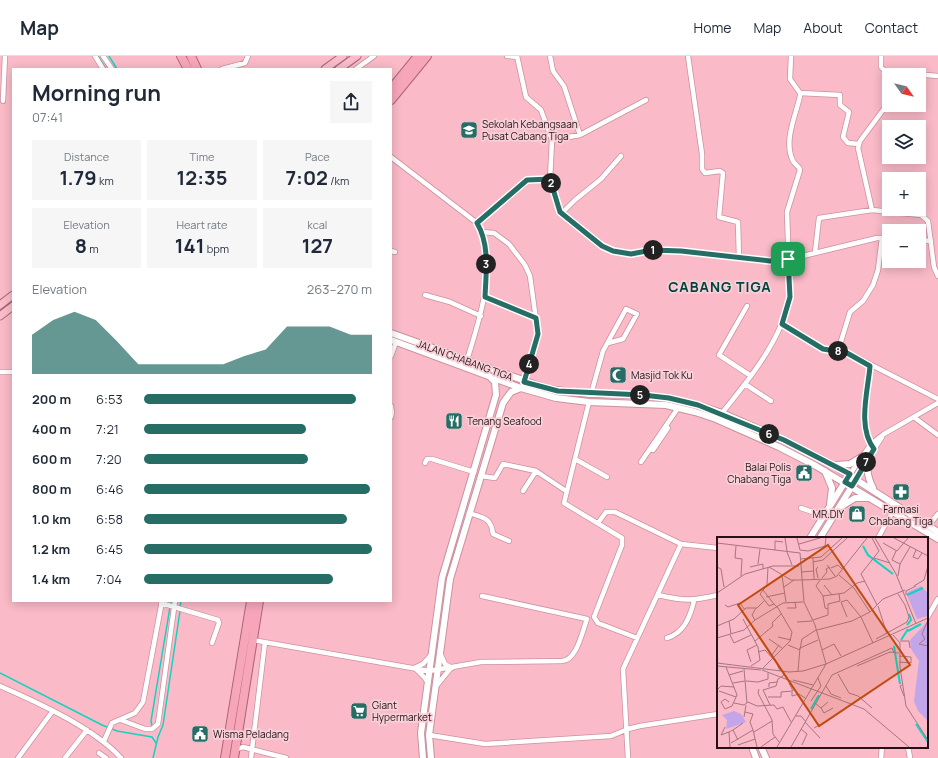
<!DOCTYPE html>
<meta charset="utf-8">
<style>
:root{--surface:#fff;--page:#f6f6f7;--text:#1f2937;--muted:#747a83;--line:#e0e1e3;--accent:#256d65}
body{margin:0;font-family:Manrope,sans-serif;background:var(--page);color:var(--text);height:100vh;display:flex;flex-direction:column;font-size:15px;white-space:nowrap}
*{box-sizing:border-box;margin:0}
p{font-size:13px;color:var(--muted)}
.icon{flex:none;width:22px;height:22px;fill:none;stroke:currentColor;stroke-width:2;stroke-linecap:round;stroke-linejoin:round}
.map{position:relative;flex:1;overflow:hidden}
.sheet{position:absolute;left:12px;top:12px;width:380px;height:534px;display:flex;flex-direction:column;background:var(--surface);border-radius:0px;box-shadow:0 2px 10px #0003}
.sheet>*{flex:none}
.needle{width:26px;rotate:124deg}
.buttons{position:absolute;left:882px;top:12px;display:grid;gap:8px}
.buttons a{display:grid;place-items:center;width:44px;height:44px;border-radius:0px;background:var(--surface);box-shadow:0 2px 10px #0003;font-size:20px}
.pin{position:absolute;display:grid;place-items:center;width:34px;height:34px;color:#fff;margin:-17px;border-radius:8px;box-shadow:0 2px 6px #0006}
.km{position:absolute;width:20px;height:20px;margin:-10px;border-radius:50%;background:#222;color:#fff;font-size:11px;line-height:20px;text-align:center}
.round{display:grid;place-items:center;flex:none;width:42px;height:42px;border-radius:0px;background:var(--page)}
.summary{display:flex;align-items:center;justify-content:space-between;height:68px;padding:0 20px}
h1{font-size:22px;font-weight:700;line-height:30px}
.metrics{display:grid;grid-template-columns:repeat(3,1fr);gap:6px;height:68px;padding:4px 20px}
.metrics div{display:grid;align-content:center;border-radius:0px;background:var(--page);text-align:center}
.metrics b{font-size:20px;font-weight:700}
.metrics small{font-size:11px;font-weight:400}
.metrics p{font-size:11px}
.chart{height:112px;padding:8px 20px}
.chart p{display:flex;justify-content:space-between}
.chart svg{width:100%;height:72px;margin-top:4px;fill:var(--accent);opacity:.7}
ul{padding:0 20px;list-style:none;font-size:13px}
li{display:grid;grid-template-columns:64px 48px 1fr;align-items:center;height:30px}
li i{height:10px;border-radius:5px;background:var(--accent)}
header{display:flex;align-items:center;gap:24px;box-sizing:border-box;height:56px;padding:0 20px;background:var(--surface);border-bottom:1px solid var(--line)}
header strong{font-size:19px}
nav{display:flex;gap:22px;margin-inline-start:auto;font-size:14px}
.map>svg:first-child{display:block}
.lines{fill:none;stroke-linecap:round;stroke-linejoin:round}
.stream{stroke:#0fd4c2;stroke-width:1.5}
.minor-casing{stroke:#cd919e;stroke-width:6}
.secondary-casing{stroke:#cd919e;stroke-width:8}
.primary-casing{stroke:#ad6375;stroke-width:9}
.trunk-casing{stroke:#ad6375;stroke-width:10}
.minor{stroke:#fff;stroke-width:4.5}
.secondary{stroke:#fff;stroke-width:6}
.primary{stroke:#f9bccb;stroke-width:7}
.trunk{stroke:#f7a6ba;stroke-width:8}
.route-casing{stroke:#fff;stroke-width:8}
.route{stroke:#256d65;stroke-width:5}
.labels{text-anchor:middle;stroke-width:3.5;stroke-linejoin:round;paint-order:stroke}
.poi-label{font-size:10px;fill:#271117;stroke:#f7d0d8;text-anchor:start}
.street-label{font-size:10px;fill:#271117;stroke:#f7d0d8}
.district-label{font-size:14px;font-weight:bold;letter-spacing:1px;fill:#02433d;stroke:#f7d0d8}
.inset-river{fill:none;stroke:#0fd4c2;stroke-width:2}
.inset-road{fill:none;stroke:#a67681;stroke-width:1}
.view{fill:#c14b0e;fill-opacity:0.15;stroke:#c14b0e;stroke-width:2}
.inset-edge{fill:none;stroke:#271117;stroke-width:2}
</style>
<header>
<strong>Map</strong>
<nav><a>Home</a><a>Map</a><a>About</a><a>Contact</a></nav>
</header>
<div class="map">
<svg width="938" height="702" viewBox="0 0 938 702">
<rect width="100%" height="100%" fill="#fabac8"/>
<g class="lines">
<path class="stream" d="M 98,0 L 106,13
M 109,0 L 117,13
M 180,551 L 181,545
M 0,617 L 102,669 L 117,675 L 152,681 L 156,687
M 152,670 L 151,665 L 171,545
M 153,702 L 158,681 L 163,669 L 180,555"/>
<defs>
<path id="minor" d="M 95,0 L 103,13
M 103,0 L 112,13
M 507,0 L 517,1
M 517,0 L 526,41 L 541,54 L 552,84 L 550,123 L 558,150 L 565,160 L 602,190 L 613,195 L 626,198 L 652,194 L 681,195 L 769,205 L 778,206 L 815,197 L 819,162 L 872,154 L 921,159 L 928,165 L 934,211 L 938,220
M 550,0 L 553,15 L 564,30 L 580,79
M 688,0 L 702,98 L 702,113 L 705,117 L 720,115 L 723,117 L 719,161 L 738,166 L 739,202
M 881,0 L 881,11 L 889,19
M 222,13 L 245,7 L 248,0
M 356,13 L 374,0
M 889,18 L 901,17 L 938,20
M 800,37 L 840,39 L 840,49 L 849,56 L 843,81 L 848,87 L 859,88
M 3,45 L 5,0
M 552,84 L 580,79 L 646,44
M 391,101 L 477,167 C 500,205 479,265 467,304
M 872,154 L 858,92 L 860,85 L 889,46
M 562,157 L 575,144 L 601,123 L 621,100
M 477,167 L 527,125 L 550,123
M 482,176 L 494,177 L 509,188 L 525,209 L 530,220 L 538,278 L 524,325
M 919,184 L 931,185
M 391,195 L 395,196
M 815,197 L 877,182 L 889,182
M 425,239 L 450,246 L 481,260
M 485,241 L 536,262
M 747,250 L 719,299 L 751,320
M 782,268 L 823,293 L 838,295 L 852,299 L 938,343
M 838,295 L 850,256 L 863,245 L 873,229 L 878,214 L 882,182
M 391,300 L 396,286
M 870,310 C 868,334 857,372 874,393
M 0,316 L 13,316
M 745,328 L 771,345
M 591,338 L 603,295 L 626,253 L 637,258 L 623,283 L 608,287
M 589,346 L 564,447 L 622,482 L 622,489 L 594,561 L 598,567 L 637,582
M 391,350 L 392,357 L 391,361
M 722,357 C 748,325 782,283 790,241 L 787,156 L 800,114 C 799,110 795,109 793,105 C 783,85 796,59 800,40 L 800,37 L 790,23 L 791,0
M 915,362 L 938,379
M 653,394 L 668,372
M 873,395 L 882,381
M 575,403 L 607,421
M 641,406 L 678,352
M 425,407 L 427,403 L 432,403 L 474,416
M 850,418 L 871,388 L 884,378 L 938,347
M 481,420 L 495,422 L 503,408 L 536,415 L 566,435
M 857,422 L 868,403
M 523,435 L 536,415
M 801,452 L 824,460
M 469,457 C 483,462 491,461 493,478 L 509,485
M 598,467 L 606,456 L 615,456 L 681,488 L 718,492
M 929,469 L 938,458
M 878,482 L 893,455
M 658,539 C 684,545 692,545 718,539
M 161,547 L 218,564 L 219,567 L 212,587
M 927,562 L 938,543
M 667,582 C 684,577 690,561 694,545
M 253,584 L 429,615 L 481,606 L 562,605 C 577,604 582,576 587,563 L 482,540
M 441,599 L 445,608 L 452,612
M 414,612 L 423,608 L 431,599
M 416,613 L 425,622 L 428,627
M 437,629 L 450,613
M 0,630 C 37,646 94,672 121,702
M 121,664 L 145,673 L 152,673 L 158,668 L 175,545
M 429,679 L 485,688 L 611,680 L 628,673 L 640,670 L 718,658
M 104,685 L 112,667 L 135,657 L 143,646 L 162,545
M 908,691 L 910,702
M 235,694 L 243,691 L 286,702
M 99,697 L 106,702
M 18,702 L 52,656
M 65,702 L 87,674
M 251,702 L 265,586
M 628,702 L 623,613 L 681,488
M 881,702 L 882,691"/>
<path id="secondary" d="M 391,277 L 548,333 L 591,338 L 643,339 L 669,342 L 698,349 L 722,357 L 784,384 L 833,409 L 938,476
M 391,284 L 521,332 L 556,342 L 589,346 L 666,349 L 695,356 L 716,363 L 779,391 L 816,410 L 938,483
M 872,396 C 866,410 866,418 873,432
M 837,409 L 850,408 L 863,400
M 825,415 L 832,432 L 830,448
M 842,450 L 855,442 L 868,442
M 810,482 L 850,418
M 820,482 L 854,427
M 752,691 L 756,702
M 761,691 L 766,702
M 423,702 L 421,677 L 442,522 L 496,339 L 495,326 L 490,321
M 431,702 L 429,679 L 450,523 L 503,347 L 511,336 L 521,332"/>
<path id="primary" d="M 325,13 L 343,0
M 339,13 L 357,0
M 0,249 L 13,239
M 0,260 L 13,250"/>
<path id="trunk" d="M 181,0 L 188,13
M 191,0 L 197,13
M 391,33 L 418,0
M 391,44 L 427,0
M 225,702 L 251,545
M 234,702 L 259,545"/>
</defs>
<use href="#minor" class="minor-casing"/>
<use href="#secondary" class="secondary-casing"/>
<use href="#primary" class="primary-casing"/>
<use href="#trunk" class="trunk-casing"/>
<use href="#minor" class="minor"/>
<use href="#secondary" class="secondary"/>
<use href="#primary" class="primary"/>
<use href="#trunk" class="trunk"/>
</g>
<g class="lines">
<defs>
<path id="route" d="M 550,123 L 560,156 L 602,190 L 613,195 L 631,198 L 652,194 L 681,195 L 770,205 L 788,203 L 790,241 L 782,268 L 823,293 L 847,297 L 870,310 C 868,335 857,371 874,393 L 852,430 L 845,426 L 850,418 L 784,384 L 698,349 L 669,342 L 643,339 L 558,335 L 524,326 L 538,278 L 536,262 L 485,241 C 486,217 490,189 477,167 L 527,124 Z"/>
</defs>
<use href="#route" class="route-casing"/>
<use href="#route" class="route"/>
</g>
<defs>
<symbol id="school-square" viewBox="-11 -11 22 22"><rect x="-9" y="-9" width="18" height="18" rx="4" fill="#256d65" stroke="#f7d0d8"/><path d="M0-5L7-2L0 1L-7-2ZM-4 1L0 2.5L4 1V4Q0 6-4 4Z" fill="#fff"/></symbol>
<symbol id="mosque-square" viewBox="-11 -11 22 22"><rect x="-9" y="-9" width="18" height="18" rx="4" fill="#256d65" stroke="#f7d0d8"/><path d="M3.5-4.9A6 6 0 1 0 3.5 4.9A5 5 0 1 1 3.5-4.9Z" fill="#fff"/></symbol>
<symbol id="restaurant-square" viewBox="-11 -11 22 22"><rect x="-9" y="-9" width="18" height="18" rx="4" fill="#256d65" stroke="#f7d0d8"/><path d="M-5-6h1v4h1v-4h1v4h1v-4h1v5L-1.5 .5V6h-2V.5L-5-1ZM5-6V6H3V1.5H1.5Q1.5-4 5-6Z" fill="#fff"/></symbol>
<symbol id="civic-square" viewBox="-11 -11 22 22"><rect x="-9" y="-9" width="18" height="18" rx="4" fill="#256d65" stroke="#f7d0d8"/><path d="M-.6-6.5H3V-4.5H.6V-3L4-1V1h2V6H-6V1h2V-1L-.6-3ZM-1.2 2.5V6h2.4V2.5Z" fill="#fff"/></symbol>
<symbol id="pharmacy-square" viewBox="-11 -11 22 22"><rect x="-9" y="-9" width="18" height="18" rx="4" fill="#256d65" stroke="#f7d0d8"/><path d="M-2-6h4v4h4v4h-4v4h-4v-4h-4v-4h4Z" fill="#fff"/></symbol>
<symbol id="shop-square" viewBox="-11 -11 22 22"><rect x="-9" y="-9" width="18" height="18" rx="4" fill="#256d65" stroke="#f7d0d8"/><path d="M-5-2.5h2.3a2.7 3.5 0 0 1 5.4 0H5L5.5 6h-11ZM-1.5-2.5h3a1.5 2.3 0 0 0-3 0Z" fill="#fff"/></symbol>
<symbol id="supermarket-square" viewBox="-11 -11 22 22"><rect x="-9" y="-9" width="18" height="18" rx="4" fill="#256d65" stroke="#f7d0d8"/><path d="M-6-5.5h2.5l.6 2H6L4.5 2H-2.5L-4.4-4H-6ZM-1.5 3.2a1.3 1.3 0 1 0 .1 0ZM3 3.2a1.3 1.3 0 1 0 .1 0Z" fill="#fff"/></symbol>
</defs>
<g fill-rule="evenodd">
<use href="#school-square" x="459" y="64" width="20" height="20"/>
<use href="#mosque-square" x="608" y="309" width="20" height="20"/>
<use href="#restaurant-square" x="444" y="355" width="20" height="20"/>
<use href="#civic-square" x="794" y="407" width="20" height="20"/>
<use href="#pharmacy-square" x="891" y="426" width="20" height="20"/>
<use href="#shop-square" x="847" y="448" width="20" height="20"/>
<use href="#supermarket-square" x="349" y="645" width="20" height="20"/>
<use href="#civic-square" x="190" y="668" width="20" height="20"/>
</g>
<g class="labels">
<g class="poi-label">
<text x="482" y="72">Sekolah Kebangsaan<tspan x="482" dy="12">Pusat Cabang Tiga</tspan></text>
<text x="631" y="323">Masjid Tok Ku</text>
<text x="467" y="369">Tenang Seafood</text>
<text x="791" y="415" text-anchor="end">Balai Polis<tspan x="791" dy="12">Chabang Tiga</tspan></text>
<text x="901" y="457" text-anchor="middle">Farmasi<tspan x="901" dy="12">Chabang Tiga</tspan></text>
<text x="844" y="462" text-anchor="end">MR.DIY</text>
<text x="372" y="653">Giant<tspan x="372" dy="12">Hypermarket</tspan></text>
<text x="213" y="682">Wisma Peladang</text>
</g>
<g class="street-label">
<text transform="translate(465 304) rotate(20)" y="4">JALAN CHABANG TIGA</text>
</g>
<g class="district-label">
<text x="720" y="236">CABANG TIGA</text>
</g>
</g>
<g transform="translate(717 481)">
<rect width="211" height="211" fill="#fabac8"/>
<path d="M 204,49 L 211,56 L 211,79 L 200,82 L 190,58 L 191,55 ZM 211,84 L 211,184 L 201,174 L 197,164 L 202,124 L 194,112 L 193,103 ZM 17,174 L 24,177 L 29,185 L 9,192 L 10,183 L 5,178 Z" fill="#c3a5ea"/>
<path class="inset-river" d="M 146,9 L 151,18 L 176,37M 190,58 L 206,51M 190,88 L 194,83 L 192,77M 191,94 L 204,87M 184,103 L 191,92M 177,109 L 183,147M 94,172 L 102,158M 199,187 L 211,205"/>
<path class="inset-road" d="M 68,1 L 70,14M 80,1 L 83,13M 155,1 L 162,14 L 144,37 L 160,68M 158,1 L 179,37 L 199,87M 177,1 L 211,19M 0,6 L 83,16 L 87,65 L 98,88 L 109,127M 166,6 L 180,14 L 191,1M 82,7 L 103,1M 19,9 L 18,21 L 25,22 L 24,39M 58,13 L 58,4 L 66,5M 83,13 L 91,14 L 108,9 L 109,1M 199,13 L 196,20 L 201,22 L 205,16M 179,14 L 175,23 L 183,27M 70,15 L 75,28M 96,21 L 97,42M 157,21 L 173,26M 83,22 L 104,20 L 125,1M 96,25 L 106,23 L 130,1M 41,27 L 43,12M 110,28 L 118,39M 0,30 L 4,32 L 7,50M 33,30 L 46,27 L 46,32M 52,30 L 74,43 L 83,43M 114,31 L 121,28 L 125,32M 84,35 L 97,34M 122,38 L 137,51 L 153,75M 65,39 L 69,65M 181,39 L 183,27 L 193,10M 101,41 L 99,32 L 101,30M 105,41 L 110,35 L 109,32 L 113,30M 83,43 L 113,42 L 120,39 L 150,1M 103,43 L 99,49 L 106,59 L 108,71 L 111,72M 107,48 L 115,58M 197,49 L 207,43 L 211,29M 67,50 L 77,43M 46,53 L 57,67M 0,56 L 28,37 L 56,29 L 82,29M 189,58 L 189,54 L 199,49M 106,59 L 127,56 L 140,46 L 148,44M 49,60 L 68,56M 8,68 L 11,70 L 23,66 L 28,73M 161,69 L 170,97M 70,71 L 79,71 L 78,65M 130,80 L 124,65 L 130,63 L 144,80 L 156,106M 26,82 L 41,110 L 43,123 L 34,129M 38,83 L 35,78 L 39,71M 96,83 L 111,78 L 111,67 L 123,64 L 122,57M 211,83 L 205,97 L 208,102 L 202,107 L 211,109M 12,84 L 14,97M 80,85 L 95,84M 0,89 L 17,82 L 29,71 L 40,71 L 47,64M 100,93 L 135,84 L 153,75 L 166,62 L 188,53M 13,98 L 17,106 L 34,98M 176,98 L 183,106 L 183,130 L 189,169 L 211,203M 61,100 L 74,103M 0,101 L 27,93 L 38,83 L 66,66 L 86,65M 52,102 L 65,111M 159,102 L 190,85 L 192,80 L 188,68 L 181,57M 38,104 L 56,89 L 55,86 L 64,77M 183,104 L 192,104 L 193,111M 71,108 L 83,113M 83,112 L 85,102 L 99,93M 105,113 L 117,107 L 124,119M 41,115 L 48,113 L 57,123M 55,118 L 62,108M 182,119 L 194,120 L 194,126 L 182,125M 58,122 L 63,134M 34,125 L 30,113 L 40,108M 0,126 L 72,135 L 86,134 L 109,127 L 211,81M 0,129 L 44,133M 140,129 L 173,115 L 182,116M 9,130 L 20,158 L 15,169 L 8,172 L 4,165 L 8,162 L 12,165M 46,131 L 73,104 L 75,95 L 61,71 L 57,67 L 52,69 L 43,57 L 50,48 L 51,30M 27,132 L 30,166M 45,133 L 147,172 L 192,210M 81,134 L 83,111 L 101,103M 121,137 L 132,156 L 141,159 L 155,171M 12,138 L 26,134M 76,143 L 96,148M 29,144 L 41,145 L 51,142 L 51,136M 16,146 L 28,144M 185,148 L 183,149 L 187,159M 109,149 L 114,157 L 124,161M 52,150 L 52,146 L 60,145M 42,152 L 41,156 L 55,183 L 56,197 L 62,205M 0,153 L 4,149 L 17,150M 2,154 L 19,160M 75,155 L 75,159 L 82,157 L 88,161M 51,160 L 64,160 L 64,155 L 76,154 L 72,146M 94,164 L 104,149 L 101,141M 17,166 L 27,168 L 31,165 L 40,169 L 57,168 L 60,172 L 66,170 L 74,185M 98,166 L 104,171 L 111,165M 53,168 L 46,153 L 59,149 L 61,142 L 66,139 L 67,135M 104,171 L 107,176 L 116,171M 28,175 L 36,177 L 33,185 L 36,193M 0,179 L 0,196M 79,179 L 84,179 L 89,185M 27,180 L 29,168M 88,185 L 103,201M 8,190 L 4,198 L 12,195 L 13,210M 97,191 L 108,185M 84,192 L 90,197 L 85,208M 16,193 L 26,186M 12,195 L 16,193 L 21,203M 37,195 L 55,184M 14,206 L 36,193 L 40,210M 21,208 L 38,202M 44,210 L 58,200M 60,210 L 109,127M 74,210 L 115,138 L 175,111 L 177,116"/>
<path class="view" d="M 111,8 L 193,128 L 102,189 L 21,68 Z"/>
<rect width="211" height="211" class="inset-edge"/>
</g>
</svg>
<div class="buttons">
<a><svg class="needle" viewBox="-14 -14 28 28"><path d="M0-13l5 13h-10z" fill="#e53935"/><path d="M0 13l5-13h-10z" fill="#747a83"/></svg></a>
<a><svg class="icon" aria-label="layers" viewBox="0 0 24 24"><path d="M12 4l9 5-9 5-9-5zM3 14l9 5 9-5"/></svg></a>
<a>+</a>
<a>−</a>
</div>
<div class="pin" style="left:788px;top:203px;background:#1e9e55"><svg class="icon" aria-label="arrive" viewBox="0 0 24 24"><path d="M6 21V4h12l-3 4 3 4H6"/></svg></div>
<b class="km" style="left:653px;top:194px">1</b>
<b class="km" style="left:551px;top:127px">2</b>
<b class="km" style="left:486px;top:208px">3</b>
<b class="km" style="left:529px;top:308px">4</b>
<b class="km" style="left:640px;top:339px">5</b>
<b class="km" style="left:769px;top:378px">6</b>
<b class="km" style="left:866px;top:406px">7</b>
<b class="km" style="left:838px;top:295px">8</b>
<section class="sheet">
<div class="summary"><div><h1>Morning run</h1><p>07:41</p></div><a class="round"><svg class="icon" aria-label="share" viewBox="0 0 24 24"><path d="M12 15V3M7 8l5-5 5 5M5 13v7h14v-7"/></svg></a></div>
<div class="metrics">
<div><p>Distance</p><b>1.79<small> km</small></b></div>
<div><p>Time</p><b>12:35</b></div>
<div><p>Pace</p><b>7:02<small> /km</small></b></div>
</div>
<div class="metrics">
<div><p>Elevation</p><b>8<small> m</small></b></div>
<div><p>Heart rate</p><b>141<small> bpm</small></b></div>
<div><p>kcal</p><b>127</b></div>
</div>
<div class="chart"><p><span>Elevation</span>263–270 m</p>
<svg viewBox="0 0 160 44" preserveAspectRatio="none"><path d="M0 44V20L10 11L20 6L30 11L40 24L50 38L60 38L70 38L80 38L90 38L100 33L110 29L120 15L130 15L140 15L150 20L160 20V44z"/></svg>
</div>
<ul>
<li><b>200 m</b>6:53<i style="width:93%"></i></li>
<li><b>400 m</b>7:21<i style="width:71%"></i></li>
<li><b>600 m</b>7:20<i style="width:72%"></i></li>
<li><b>800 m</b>6:46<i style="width:99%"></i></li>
<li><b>1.0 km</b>6:58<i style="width:89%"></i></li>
<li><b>1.2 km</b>6:45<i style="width:100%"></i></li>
<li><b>1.4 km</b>7:04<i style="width:83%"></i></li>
</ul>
</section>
</div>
